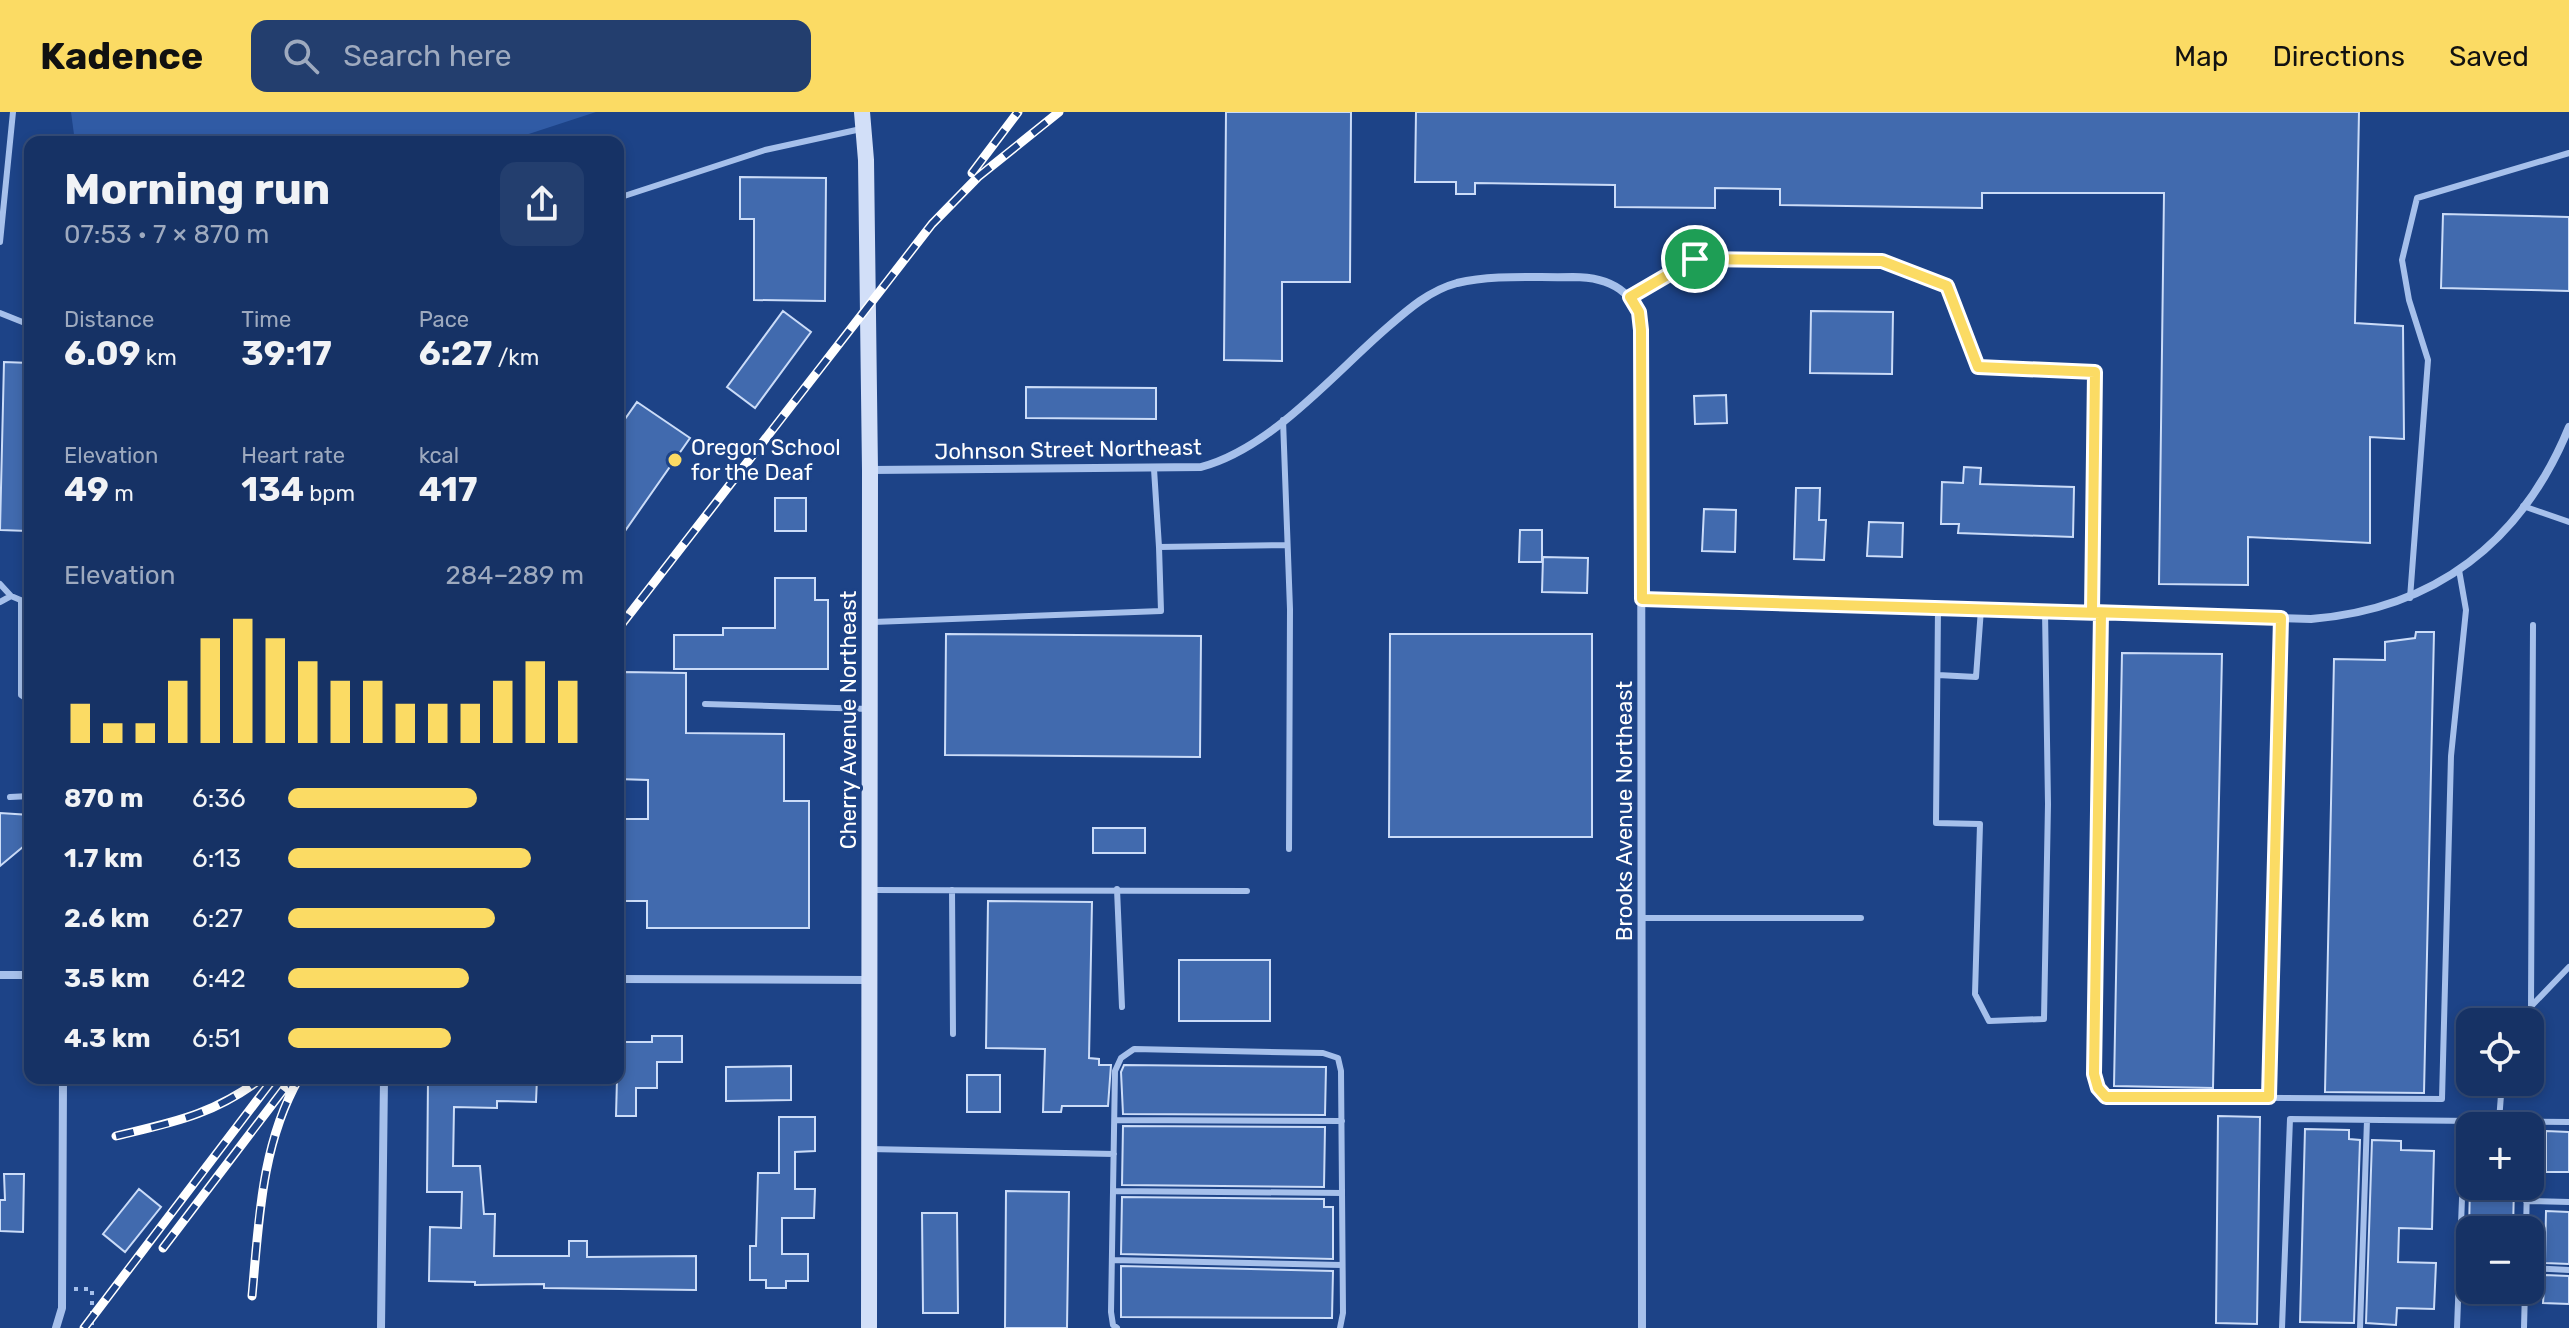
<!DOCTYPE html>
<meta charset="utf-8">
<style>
:root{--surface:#163265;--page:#233e6e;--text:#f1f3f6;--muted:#9eaabf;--line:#354d79;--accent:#fbdb64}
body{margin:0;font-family:Rubik,sans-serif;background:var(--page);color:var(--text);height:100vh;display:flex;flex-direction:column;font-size:30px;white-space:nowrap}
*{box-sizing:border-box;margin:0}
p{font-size:26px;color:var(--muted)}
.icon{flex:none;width:44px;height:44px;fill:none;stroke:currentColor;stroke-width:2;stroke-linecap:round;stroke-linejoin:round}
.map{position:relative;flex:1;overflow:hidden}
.sheet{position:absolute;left:24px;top:24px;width:600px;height:948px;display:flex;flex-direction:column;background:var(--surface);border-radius:16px;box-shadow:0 4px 12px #0003,0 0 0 2px var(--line)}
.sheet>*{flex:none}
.buttons{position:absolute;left:2456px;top:896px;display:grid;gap:16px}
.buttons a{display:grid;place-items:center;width:88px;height:88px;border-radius:16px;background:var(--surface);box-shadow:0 4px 12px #0003,0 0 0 2px var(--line);font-size:40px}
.pin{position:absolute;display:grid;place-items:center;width:68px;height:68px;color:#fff;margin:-34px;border:4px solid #fff;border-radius:50%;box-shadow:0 2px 8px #0007}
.round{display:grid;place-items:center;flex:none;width:84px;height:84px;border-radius:16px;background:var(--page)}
.overview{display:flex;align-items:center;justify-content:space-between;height:136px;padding:0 40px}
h1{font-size:44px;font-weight:700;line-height:60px}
.metrics{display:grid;grid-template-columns:repeat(3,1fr);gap:12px;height:136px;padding:8px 40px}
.metrics div{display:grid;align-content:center}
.metrics b{font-size:34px;font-weight:700}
.metrics small{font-size:22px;font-weight:400}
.metrics p{font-size:22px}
.chart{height:224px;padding:16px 40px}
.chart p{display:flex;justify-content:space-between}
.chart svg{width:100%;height:144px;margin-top:8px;stroke:var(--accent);stroke-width:6}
ul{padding:0 40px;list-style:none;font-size:26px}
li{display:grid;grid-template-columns:128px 96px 1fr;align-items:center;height:60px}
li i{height:20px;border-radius:10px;background:var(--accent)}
header{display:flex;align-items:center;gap:48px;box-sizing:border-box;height:112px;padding:0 40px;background:var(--accent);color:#111}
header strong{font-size:38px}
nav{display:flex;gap:44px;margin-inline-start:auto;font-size:28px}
.search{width:560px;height:72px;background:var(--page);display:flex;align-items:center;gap:20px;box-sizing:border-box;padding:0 28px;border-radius:16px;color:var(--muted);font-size:30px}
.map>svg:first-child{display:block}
.green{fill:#305ba5}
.building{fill:#416aae;stroke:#cbdcf8;stroke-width:2}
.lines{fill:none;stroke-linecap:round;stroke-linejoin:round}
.path{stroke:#a6c0eb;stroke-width:4;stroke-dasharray:4 6;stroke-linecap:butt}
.service{stroke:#a6c0eb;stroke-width:6}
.minor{stroke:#a6c0eb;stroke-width:8}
.secondary{stroke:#d2dff8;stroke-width:16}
.rail-casing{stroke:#fff;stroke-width:9}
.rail{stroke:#1d4387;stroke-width:6;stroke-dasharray:18;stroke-linecap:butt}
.route-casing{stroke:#fff;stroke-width:16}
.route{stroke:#fbdb64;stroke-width:10}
.poi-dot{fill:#fbdb64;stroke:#1d4387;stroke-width:3}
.labels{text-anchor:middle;stroke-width:6;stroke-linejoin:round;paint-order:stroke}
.poi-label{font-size:22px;fill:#fff;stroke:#1d4387;text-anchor:start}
.street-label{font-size:22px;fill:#fff;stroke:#1d4387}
</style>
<header>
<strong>Kadence</strong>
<div class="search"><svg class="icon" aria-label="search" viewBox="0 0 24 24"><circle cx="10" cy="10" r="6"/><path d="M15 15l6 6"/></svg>Search here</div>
<nav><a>Map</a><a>Directions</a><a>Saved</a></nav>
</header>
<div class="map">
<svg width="2569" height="1216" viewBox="0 0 2569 1216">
<rect width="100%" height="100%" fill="#1d4387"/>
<path class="green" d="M 71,0 L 596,0 L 504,30 L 75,30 Z"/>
<path class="building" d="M 1226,0 L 1351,0 L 1350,170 L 1282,170 L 1282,249 L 1224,248 Z
M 1416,0 L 2359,0 L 2355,211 L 2403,214 L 2404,327 L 2370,325 L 2370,431 L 2248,425 L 2248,473 L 2159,472 L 2164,81 L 1982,81 L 1982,96 L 1780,93 L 1780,77 L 1715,76 L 1715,96 L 1615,95 L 1615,73 L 1475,71 L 1475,82 L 1456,82 L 1456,70 L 1415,70 Z
M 740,65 L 826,66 L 825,189 L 754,188 L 754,107 L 740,107 Z
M 2443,102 L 2569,105 L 2569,179 L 2441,176 Z
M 783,199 L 811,220 L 755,296 L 727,275 Z
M 1811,199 L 1893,200 L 1892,262 L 1810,261 Z
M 4,250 L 30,251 L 28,419 L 0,418 Z
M 1026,275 L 1156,276 L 1156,307 L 1026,306 Z
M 1726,283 L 1727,311 L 1695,312 L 1694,284 Z
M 637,290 L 690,326 L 618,429 L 618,317 Z
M 1964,355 L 1981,356 L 1980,372 L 2074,375 L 2073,425 L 1958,421 L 1959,412 L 1941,412 L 1942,370 L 1963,371 Z
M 1796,376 L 1820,376 L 1819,408 L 1826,408 L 1824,448 L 1794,447 Z
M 775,386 L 806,386 L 806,419 L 775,419 Z
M 1704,397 L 1736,398 L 1735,440 L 1702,439 Z
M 1869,410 L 1903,411 L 1902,445 L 1867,444 Z
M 1520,418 L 1542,418 L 1542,450 L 1519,450 Z
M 1543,445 L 1588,446 L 1587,481 L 1542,480 Z
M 775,466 L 815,466 L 815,488 L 828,488 L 828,557 L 674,557 L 674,523 L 723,523 L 723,516 L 775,516 Z
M 2416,520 L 2434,520 L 2424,981 L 2325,980 L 2334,547 L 2385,548 L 2385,530 L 2415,526 Z
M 946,522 L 1201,524 L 1200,645 L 945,643 Z
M 1390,522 L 1592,522 L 1592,725 L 1389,725 Z
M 2122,541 L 2222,542 L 2213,976 L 2114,974 Z
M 624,560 L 686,561 L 686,621 L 784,622 L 784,689 L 809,689 L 809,816 L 647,816 L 647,789 L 618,789 L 618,707 L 648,707 L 648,668 L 618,667 L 618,604 L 624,604 Z
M 0,701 L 30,703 L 30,729 L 0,754 Z
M 1093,716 L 1145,716 L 1145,741 L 1093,741 Z
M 988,789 L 1092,790 L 1089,946 L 1099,947 L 1099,953 L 1111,953 L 1108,994 L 1062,994 L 1061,1000 L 1043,1000 L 1045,937 L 986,936 Z
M 1179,848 L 1270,848 L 1270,909 L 1179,909 Z
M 652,924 L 682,924 L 682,950 L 657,950 L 657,976 L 636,976 L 636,1004 L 616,1004 L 618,930 L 652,930 Z
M 1124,953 L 1326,955 L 1325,1003 L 1123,1002 L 1121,960 Z
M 791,954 L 791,988 L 726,989 L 726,955 Z
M 967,963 L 1000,963 L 1000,1000 L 967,1000 Z
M 428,966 L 537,966 L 536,990 L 497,989 L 497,996 L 454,995 L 453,1054 L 480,1054 L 484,1102 L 495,1102 L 494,1144 L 569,1144 L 569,1129 L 587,1129 L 587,1145 L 696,1144 L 696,1178 L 544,1176 L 544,1172 L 475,1173 L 475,1170 L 429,1169 L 430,1115 L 461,1116 L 462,1080 L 427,1080 Z
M 2218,1004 L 2260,1005 L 2257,1212 L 2216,1211 Z
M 779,1005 L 815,1005 L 815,1039 L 795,1040 L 795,1077 L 815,1077 L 814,1106 L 782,1106 L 782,1142 L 808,1142 L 808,1169 L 786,1169 L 786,1176 L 766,1176 L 766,1168 L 750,1168 L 750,1134 L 756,1134 L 758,1061 L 779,1061 Z
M 1123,1014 L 1325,1015 L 1324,1075 L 1122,1073 Z
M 2305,1017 L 2349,1018 L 2349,1027 L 2360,1028 L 2354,1211 L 2300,1210 Z
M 2546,1019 L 2569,1020 L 2569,1060 L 2546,1060 Z
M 2372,1028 L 2401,1029 L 2401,1038 L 2434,1039 L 2432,1117 L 2399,1116 L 2398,1150 L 2436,1151 L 2434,1197 L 2397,1196 L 2396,1213 L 2366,1211 Z
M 4,1062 L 24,1062 L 23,1120 L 0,1119 L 0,1088 L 5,1088 Z
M 2470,1074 L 2514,1074 L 2513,1118 L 2469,1118 Z
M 139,1077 L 161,1095 L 125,1140 L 103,1122 Z
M 1006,1079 L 1069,1080 L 1067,1216 L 1005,1216 Z
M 1122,1085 L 1324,1087 L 1324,1095 L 1333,1095 L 1333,1147 L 1121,1142 Z
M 2546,1099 L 2569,1100 L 2569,1152 L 2545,1151 Z
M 922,1101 L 957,1101 L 958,1201 L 923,1201 Z
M 1121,1154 L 1333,1159 L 1332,1206 L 1121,1205 Z
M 2545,1163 L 2569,1164 L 2569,1192 L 2543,1191 Z"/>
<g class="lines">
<path class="path" d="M 74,1177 L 92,1177 L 92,1216"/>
<path class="service" d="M 618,86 L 765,38 L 861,17
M 0,130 L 13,0
M 1630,185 L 1695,147 L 1882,149 L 1947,174 L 1978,255 L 2095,260 L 2092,500
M 0,201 L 30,213
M 1283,308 L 1290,497 L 1289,737
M 1154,357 L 1159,435
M 2523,394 L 2569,410
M 0,472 L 11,484 L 30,492
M 2410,486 L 2428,248 L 2409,188 L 2402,148 L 2417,86 L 2569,41
M 21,488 L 21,583 L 30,589
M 0,490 L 11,484
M 1938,496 L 1936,711 L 1980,712 L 1975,882 L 1989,909 L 2044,907 L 2048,692 L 2045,499
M 2101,501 L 2094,962 L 2098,976 L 2106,985 L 2442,987 L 2451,644 L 2466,498 L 2459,458
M 873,510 L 1161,499 L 1159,435 L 1287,433
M 1938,563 L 1976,565 L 1981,497
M 705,592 L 869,597
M 10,685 L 30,684
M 1117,777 L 1122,895
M 873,778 L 1247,779
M 952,778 L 953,922
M 1641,806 L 1861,806
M 2531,894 L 2533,513
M 2516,910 L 2569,855
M 2269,985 L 2281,506
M 1115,1008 L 1342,1009
M 2499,1009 L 2502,970
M 869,1037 L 1114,1042
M 1114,1079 L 1342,1081
M 2526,1089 L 2569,1090
M 2526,1118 L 2527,1074
M 1112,1148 L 1342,1153
M 2530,1156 L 2569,1158
M 1117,1216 L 1113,1213 L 1111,1200 L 1115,959 L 1121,946 L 1134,937 L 1323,941 L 1338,946 L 1341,959 L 1343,1201 L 1340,1216
M 2282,1216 L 2290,1007 L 2569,1010
M 2360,1216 L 2367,1008
M 2457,1216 L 2465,1009
M 2524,1216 L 2525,1178"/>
<path class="minor" d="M 870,358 L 1201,355 C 1269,337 1329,267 1381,221 C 1404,201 1427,179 1457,171 C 1495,162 1535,166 1573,165 C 1610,165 1638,180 1641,218 L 1642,1216
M 1642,487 L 2311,507 C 2435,497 2522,430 2569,315
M 0,863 L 30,863
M 618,867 L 869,868
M 56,1216 L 62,1196 L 63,966
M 381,1216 L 384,966"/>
<path class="secondary" d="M 862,0 L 866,48 L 870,358 L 869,1216"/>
<defs>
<path id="rail" d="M 972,61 L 1018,0
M 618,517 L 932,112 L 978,65 L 1059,0
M 116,1024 C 174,1010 213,1003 262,966
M 163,1136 L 284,977
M 252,1184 C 259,1109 261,1033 299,966
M 84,1216 L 274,966"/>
</defs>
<use href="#rail" class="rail-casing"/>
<use href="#rail" class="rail"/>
</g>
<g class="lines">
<defs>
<path id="route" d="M 1695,147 L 1630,185 L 1639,200 L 1641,218 L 1642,487 L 2101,501 L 2094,962 L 2098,976 L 2106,985 L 2269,985 L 2281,506 L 2092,500 L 2095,260 L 1978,255 L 1947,174 L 1882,149 L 1695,147"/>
</defs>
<use href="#route" class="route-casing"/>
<use href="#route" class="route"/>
</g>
<circle class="poi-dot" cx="675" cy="348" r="8"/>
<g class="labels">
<g class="poi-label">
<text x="691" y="343">Oregon School<tspan x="691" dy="25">for the Deaf</tspan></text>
</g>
<g class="street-label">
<text transform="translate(1068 337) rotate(-1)" y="8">Johnson Street Northeast</text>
<text transform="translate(848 608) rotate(-90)" y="8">Cherry Avenue Northeast</text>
<text transform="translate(1624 699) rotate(-90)" y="8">Brooks Avenue Northeast</text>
</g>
</g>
</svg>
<div class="buttons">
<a><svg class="icon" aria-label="locate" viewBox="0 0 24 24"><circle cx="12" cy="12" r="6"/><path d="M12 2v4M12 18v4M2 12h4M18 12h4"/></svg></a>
<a>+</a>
<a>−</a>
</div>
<div class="pin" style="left:1695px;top:147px;background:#1e9e55"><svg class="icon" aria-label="arrive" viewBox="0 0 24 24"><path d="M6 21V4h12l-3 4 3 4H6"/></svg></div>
<section class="sheet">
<div class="overview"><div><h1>Morning run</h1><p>07:53 · 7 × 870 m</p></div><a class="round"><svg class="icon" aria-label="share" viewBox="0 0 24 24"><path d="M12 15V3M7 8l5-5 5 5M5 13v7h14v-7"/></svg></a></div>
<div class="metrics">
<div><p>Distance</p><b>6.09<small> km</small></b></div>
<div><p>Time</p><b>39:17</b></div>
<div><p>Pace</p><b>6:27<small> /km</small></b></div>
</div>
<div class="metrics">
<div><p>Elevation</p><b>49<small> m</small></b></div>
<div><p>Heart rate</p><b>134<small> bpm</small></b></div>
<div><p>kcal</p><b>417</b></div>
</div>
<div class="chart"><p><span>Elevation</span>284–289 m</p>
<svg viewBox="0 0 160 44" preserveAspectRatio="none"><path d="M5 44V32M15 44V38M25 44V38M35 44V25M45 44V12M55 44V6M65 44V12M75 44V19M85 44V25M95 44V25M105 44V32M115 44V32M125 44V32M135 44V25M145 44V19M155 44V25"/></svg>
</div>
<ul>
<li><b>870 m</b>6:36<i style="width:64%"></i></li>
<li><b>1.7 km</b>6:13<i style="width:82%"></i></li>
<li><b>2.6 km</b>6:27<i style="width:70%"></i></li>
<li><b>3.5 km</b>6:42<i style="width:61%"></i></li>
<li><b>4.3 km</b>6:51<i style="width:55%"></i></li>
</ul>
</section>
</div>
